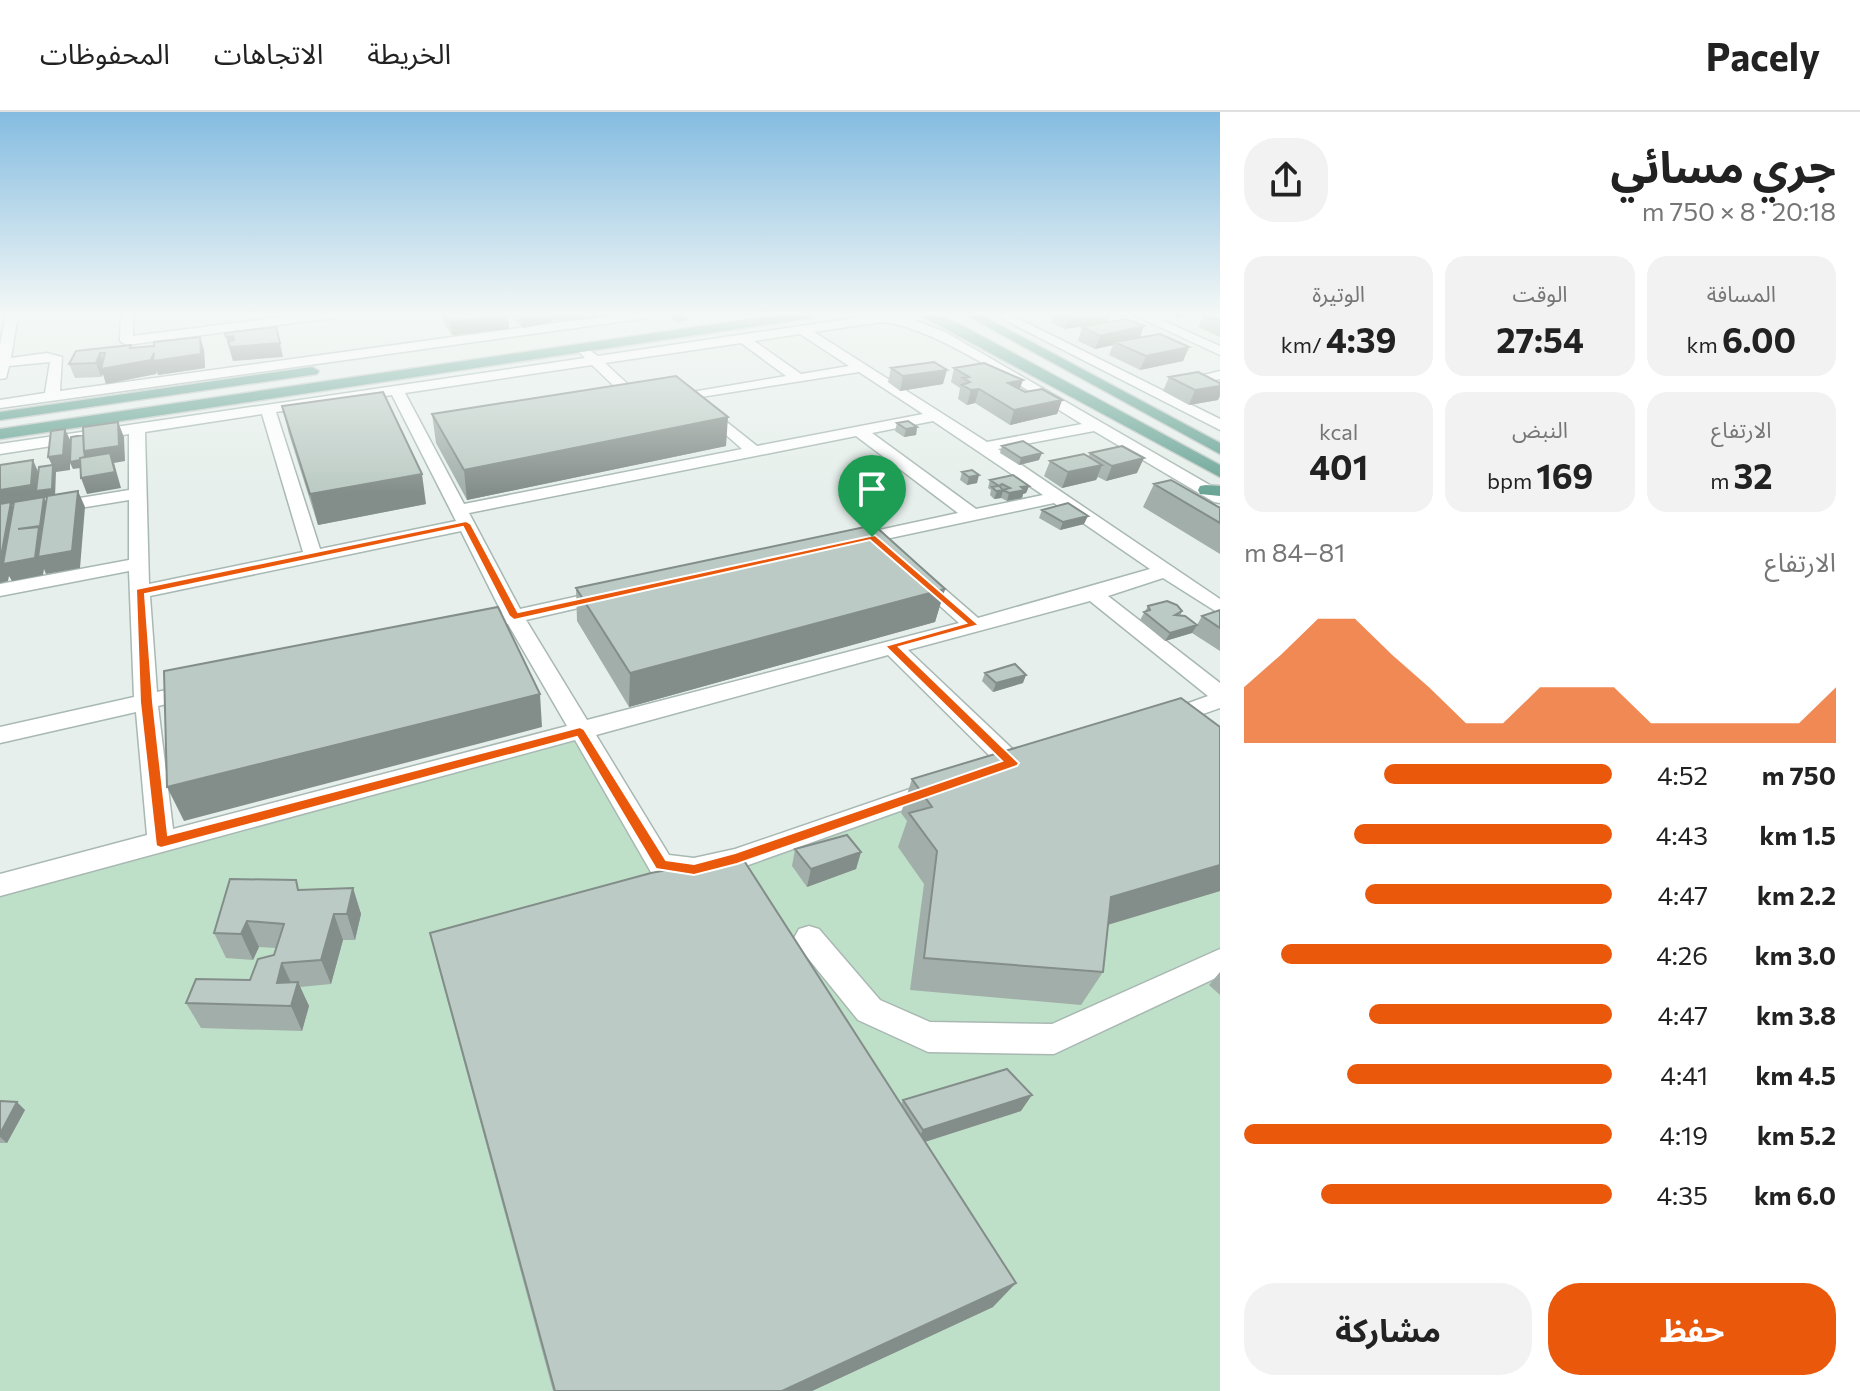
<!DOCTYPE html>
<html lang="ar">
<meta charset="utf-8">
<style>
:root{--surface:#fff;--page:#f2f2f2;--text:#222;--muted:#767676;--line:#e0e0e0;--accent:#ea580c}
body{margin:0;font-family:Commissioner,"Noto Sans Arabic",sans-serif;background:var(--page);color:var(--text);direction:rtl;height:100vh;display:flex;flex-direction:column;font-size:30px;white-space:nowrap}
*{box-sizing:border-box;margin:0}
p{font-size:26px;color:var(--muted)}
.icon{flex:none;width:44px;height:44px;fill:none;stroke:currentColor;stroke-width:2;stroke-linecap:round;stroke-linejoin:round}
.map{position:relative;flex:1;overflow:hidden;direction:ltr}
.details{display:flex;flex-direction:column;background:var(--surface);width:640px}
.details>*{flex:none}
.pin{position:absolute;display:grid;place-items:center;width:68px;height:68px;color:#fff;margin:-82px -34px;border-radius:50% 50% 50% 0;rotate:-45deg;box-shadow:0 0 8px #0007}
.pin .icon{rotate:45deg}
.round{display:grid;place-items:center;flex:none;width:84px;height:84px;border-radius:32px;background:var(--page)}
.headline{display:flex;align-items:center;justify-content:space-between;height:136px;padding:0 24px}
h1{font-size:44px;font-weight:700;line-height:60px}
.stats{display:grid;grid-template-columns:repeat(3,1fr);gap:12px;height:136px;padding:8px 24px}
.stats div{display:grid;align-content:center;border-radius:20px;background:var(--page);text-align:center}
.stats b{font-size:34px;font-weight:700}
.stats small{font-size:22px;font-weight:400}
.stats p{font-size:22px}
.chart{height:224px;padding:16px 24px}
.chart p{display:flex;justify-content:space-between}
.chart svg{width:100%;height:144px;margin-top:8px;fill:var(--accent);opacity:.7}
.action{display:flex;gap:16px;margin-top:auto;padding:16px 24px}
.action a{flex:1;height:92px;border-radius:32px;background:var(--accent);color:#fff;font-size:32px;font-weight:700;line-height:92px;text-align:center}
.action a+a{background:var(--page);color:var(--text)}
ul{padding:0 24px;list-style:none;font-size:26px}
li{display:grid;grid-template-columns:128px 96px 1fr;align-items:center;height:60px}
li i{height:20px;border-radius:10px;background:var(--accent)}
header{display:flex;align-items:center;gap:48px;box-sizing:border-box;height:112px;padding:0 40px;background:var(--surface);border-bottom:2px solid var(--line)}
header strong{font-size:38px}
nav{display:flex;gap:44px;margin-inline-start:auto;font-size:28px}
main{display:flex;flex:1;min-height:0}
.map>svg:first-child{display:block}
.green{fill:#bfe0c8}
.lines{fill:none;stroke-linecap:round;stroke-linejoin:round}
.minor-casing{stroke:#a8b8b2;stroke-width:3}
.major-casing{stroke:#c2cac8;stroke-width:3}
.minor{fill:#fff;fill-rule:evenodd}
.major{fill:#6aa596;fill-rule:evenodd}
.wall{fill:#a1aea9}
.shaded-wall{fill:#838d89;fill-rule:evenodd}
.building{fill:#bbcac4;stroke:#838d89;stroke-width:2}
.route{fill:#ea580c;stroke:#fff;stroke-width:2;fill-rule:evenodd}
</style>
<header>
<strong>Pacely</strong>
<nav><a>الخريطة</a><a>الاتجاهات</a><a>المحفوظات</a></nav>
</header>
<main>
<section class="details">
<div class="headline"><div><h1>جري مسائي</h1><p>20:18 · 8 × 750 m</p></div><a class="round"><svg class="icon" aria-label="share" viewBox="0 0 24 24"><path d="M12 15V3M7 8l5-5 5 5M5 13v7h14v-7"/></svg></a></div>
<div class="stats">
<div><p>المسافة</p><b>6.00<small> km</small></b></div>
<div><p>الوقت</p><b>27:54</b></div>
<div><p>الوتيرة</p><b>4:39<small> /km</small></b></div>
</div>
<div class="stats">
<div><p>الارتفاع</p><b>32<small> m</small></b></div>
<div><p>النبض</p><b>169<small> bpm</small></b></div>
<div><p>kcal</p><b>401</b></div>
</div>
<div class="chart"><p><span>الارتفاع</span>81–84 m</p>
<svg viewBox="0 0 160 44" preserveAspectRatio="none"><path d="M0 44V27L10 17L20 6L30 6L40 17L50 27L60 38L70 38L80 27L90 27L100 27L110 38L120 38L130 38L140 38L150 38L160 27V44z"/></svg>
</div>
<ul>
<li><b>750 m</b>4:52<i style="width:62%"></i></li>
<li><b>1.5 km</b>4:43<i style="width:70%"></i></li>
<li><b>2.2 km</b>4:47<i style="width:67%"></i></li>
<li><b>3.0 km</b>4:26<i style="width:90%"></i></li>
<li><b>3.8 km</b>4:47<i style="width:66%"></i></li>
<li><b>4.5 km</b>4:41<i style="width:72%"></i></li>
<li><b>5.2 km</b>4:19<i style="width:100%"></i></li>
<li><b>6.0 km</b>4:35<i style="width:79%"></i></li>
</ul>
<div class="action"><a>حفظ</a><a>مشاركة</a></div>
</section>
<div class="map">
<svg width="1220" height="1279" viewBox="0 0 1220 1279">
<rect width="100%" height="100%" fill="#e6efeb"/>
<path class="green" d="M 580,620 L 661,753 L 694,757 L 1012,651 L 1220,652 L 1220,1279 L 0,1279 L 0,773 Z"/>
<g class="lines">
<defs>
<path id="minor" d="M 6,202 L 18,202 L 11,246 L 47,241 L 62,245 L 60,279 L 620,202 L 653,202 L 647,206 L 0,296 L 0,288 L 45,281 L 50,250 L 9,254 L 6,266 L 0,267 L 0,232 Z
M 121,202 L 133,202 L 133,224 L 304,202 L 339,202 L 333,206 L 126,233 L 120,229 Z
M 881,202 L 903,204 L 945,220 L 1220,379 L 1220,391 L 1214,390 L 1094,319 L 998,337 L 1220,487 L 1220,502 L 1163,466 L 1108,484 L 1220,571 L 1220,596 L 1166,615 L 1158,612 L 1154,607 L 1158,602 L 1208,584 L 1090,489 L 908,538 L 1021,645 L 1024,651 L 1021,657 L 1012,660 L 1003,657 L 888,543 L 596,623 L 669,743 L 694,746 L 735,737 L 936,668 L 945,671 L 949,677 L 945,683 L 737,757 L 694,768 L 651,760 L 575,628 L 0,784 L 0,762 L 147,723 L 136,600 L 0,631 L 0,615 L 134,585 L 129,459 L 0,484 L 0,472 L 129,448 L 129,388 L 0,409 L 0,399 L 129,378 L 129,322 L 0,342 L 0,332 L 585,246 L 579,240 L 586,236 L 598,244 ZM 881,210 C 934,213 1033,283 1082,312 L 987,330 L 814,220 ZM 800,222 L 849,254 L 801,262 L 754,229 ZM 741,231 L 786,264 L 668,284 L 663,285 L 663,291 L 859,260 L 923,302 L 757,334 L 704,292 L 697,296 L 699,299 L 742,337 L 464,392 L 405,281 L 592,253 L 637,296 L 642,297 L 649,293 L 647,290 L 605,251 ZM 392,283 L 456,409 L 320,437 L 276,300 ZM 262,302 L 303,440 L 149,472 L 145,320 ZM 933,309 L 1043,383 L 976,397 L 872,321 ZM 856,324 L 958,401 L 847,425 L 844,429 L 847,433 L 853,434 L 1054,391 L 1150,457 L 978,506 L 925,460 L 911,460 L 908,464 L 911,468 L 959,511 L 587,608 L 526,508 L 613,488 L 616,484 L 606,478 L 520,497 L 469,401 ZM 461,419 L 502,501 L 491,507 L 494,511 L 508,512 L 567,614 L 173,717 L 158,594 L 205,583 L 208,578 L 205,573 L 197,571 L 157,580 L 150,484 Z
M 993,202 L 1009,202 L 1220,307 L 1220,318 Z
M 1132,202 L 1148,202 L 1220,234 L 1220,243 Z
M 1220,259 L 1220,267 L 1179,275 L 1172,271 Z
M 809,814 L 819,817 L 880,888 L 930,910 L 1052,912 L 1220,837 L 1220,864 L 1054,942 L 928,940 L 858,908 L 799,835 L 794,826 L 799,817 Z"/>
<path id="major" d="M 669,202 L 683,202 L 687,207 L 677,210 Z
M 785,202 L 816,202 L 810,206 L 0,327 L 0,317 Z
M 918,202 L 935,202 L 965,215 L 1220,353 L 1220,365 Z
M 964,202 L 979,202 L 1220,331 L 1220,342 Z
M 312,255 L 319,259 L 317,262 L 0,308 L 0,300 Z
M 1206,373 L 1220,374 L 1220,384 L 1200,382 L 1198,378 L 1200,374 Z"/>
</defs>
<use href="#minor" class="minor-casing"/>
<use href="#major" class="major-casing"/>
<use href="#minor" class="minor"/>
<use href="#major" class="major"/>
</g>
<path class="wall" d="M 442,202 L 507,202 L 509,217 L 452,223 L 443,210 Z
M 509,202 L 596,202 L 596,207 L 554,209 L 552,206 L 552,210 L 523,216 Z
M 1053,202 L 1111,202 L 1108,210 L 1065,217 L 1050,210 Z
M 1167,202 L 1191,202 L 1176,206 Z
M 1204,202 L 1220,202 L 1220,225 L 1198,215 Z
M 1082,215 L 1140,225 L 1189,235 L 1183,249 L 1140,258 L 1109,243 L 1113,233 L 1095,237 L 1078,229 Z
M 200,225 L 204,238 L 205,256 L 158,263 L 157,259 L 156,262 L 106,272 L 103,262 L 101,265 L 75,266 L 69,252 L 76,239 L 154,234 Z
M 891,256 L 943,272 L 900,279 L 888,270 Z
M 954,256 L 1020,278 L 1025,280 L 1062,288 L 1057,302 L 1010,313 L 975,291 L 967,293 L 958,287 L 960,276 L 951,270 Z
M 1169,265 L 1218,288 L 1189,293 L 1163,279 Z
M 282,294 L 426,392 L 318,413 L 289,322 Z
M 432,302 L 726,334 L 467,388 L 436,331 Z
M 897,311 L 917,315 L 916,323 L 904,325 L 895,319 Z
M 1002,334 L 1039,348 L 1019,353 L 1000,341 Z
M 1090,341 L 1137,361 L 1106,369 L 1098,365 L 1096,368 L 1062,376 L 1044,364 L 1050,349 L 1088,345 Z
M 962,360 L 977,371 L 967,373 L 960,368 Z
M 990,368 L 1029,374 L 1026,381 L 1023,382 L 1022,386 L 1007,389 L 1001,386 L 1002,381 L 1001,386 L 994,387 L 990,383 L 991,378 L 988,376 Z
M 1154,372 L 1220,396 L 1220,442 L 1143,395 Z
M 1042,398 L 1084,412 L 1060,418 L 1039,406 Z
M 576,476 L 945,477 L 935,510 L 629,595 L 577,509 Z
M 1148,494 L 1182,499 L 1180,504 L 1197,513 L 1202,504 L 1220,498 L 1220,539 L 1192,521 L 1165,529 L 1140,508 Z
M 985,561 L 1023,571 L 993,580 L 982,569 Z
M 912,667 L 1220,779 L 1108,813 L 1103,860 L 1081,893 L 910,878 L 924,772 L 898,735 L 907,709 L 901,701 Z
M 795,737 L 861,740 L 856,757 L 807,775 L 792,754 Z
M 353,776 L 361,802 L 355,828 L 343,828 L 331,872 L 300,875 L 309,894 L 302,919 L 201,916 L 186,891 L 250,868 L 274,843 L 276,836 L 259,835 L 253,848 L 226,846 L 214,821 L 300,778 Z
M 430,821 L 901,993 L 903,988 L 1021,999 L 925,1030 L 993,1195 L 812,1279 L 553,1279 L 438,854 Z
M 1220,860 L 1220,883 L 1209,873 Z
M 0,989 L 25,998 L 7,1031 L 0,1031 Z"/>
<path class="shaded-wall" d="M 522,202 L 551,202 L 552,210 L 523,216 Z
M 600,202 L 624,202 L 600,205 Z
M 1081,202 L 1111,202 L 1108,210 L 1065,217 L 1070,204 Z
M 1178,202 L 1191,202 L 1176,206 Z
M 508,204 L 509,217 L 452,223 L 451,210 Z
M 1144,214 L 1139,228 L 1114,230 L 1113,233 L 1095,237 L 1100,224 Z
M 233,224 L 280,231 L 283,245 L 233,249 L 226,225 Z
M 200,225 L 204,238 L 205,256 L 158,263 L 157,259 L 156,262 L 106,272 L 103,262 L 101,265 L 96,251 L 100,241 L 106,255 L 154,241 Z
M 1189,235 L 1183,249 L 1140,258 L 1146,244 Z
M 947,258 L 943,272 L 900,279 L 903,264 Z
M 1023,268 L 1018,282 L 1008,271 Z
M 1220,274 L 1220,284 L 1218,288 L 1189,293 L 1195,278 Z
M 979,277 L 975,291 L 967,293 L 971,278 Z
M 1062,288 L 1057,302 L 1010,313 L 1014,298 Z
M 728,305 L 726,334 L 467,388 L 464,358 Z
M 118,310 L 124,325 L 125,349 L 114,351 L 121,376 L 87,382 L 81,366 L 88,355 L 73,357 L 70,351 L 70,358 L 56,360 L 55,385 L 44,386 L 51,401 L 78,379 L 85,395 L 80,456 L 46,462 L 44,457 L 43,463 L 12,469 L 9,464 L 8,469 L 0,471 L 0,378 L 33,348 L 40,364 L 53,355 L 48,345 L 65,317 L 72,332 L 84,339 ZM 39,388 L 27,434 L 19,406 L 12,393 Z
M 917,315 L 916,323 L 904,325 L 906,317 Z
M 1042,341 L 1039,348 L 1019,353 L 1021,346 Z
M 1144,346 L 1137,361 L 1106,369 L 1112,354 Z
M 1102,353 L 1096,368 L 1062,376 L 1068,360 Z
M 422,362 L 426,392 L 318,413 L 310,382 Z
M 979,363 L 977,371 L 967,373 L 969,365 Z
M 1002,372 L 1000,378 L 1003,378 L 1001,386 L 994,387 L 999,374 Z
M 1029,374 L 1026,381 L 1023,382 L 1022,386 L 1007,389 L 1009,381 L 1021,375 Z
M 1088,404 L 1084,412 L 1060,418 L 1063,410 Z
M 945,477 L 935,510 L 629,595 L 630,561 Z
M 1197,513 L 1192,521 L 1165,529 L 1170,521 Z
M 1026,563 L 1023,571 L 993,580 L 996,571 Z
M 540,582 L 542,615 L 184,709 L 167,675 Z
M 861,740 L 856,757 L 807,775 L 811,757 Z
M 1220,753 L 1220,779 L 1090,818 L 1111,785 Z
M 353,776 L 361,802 L 355,828 L 347,802 Z
M 334,802 L 343,828 L 331,872 L 321,848 Z
M 247,809 L 259,835 L 253,848 L 241,822 Z
M 282,851 L 293,875 L 289,895 L 277,871 Z
M 298,870 L 309,894 L 302,919 L 291,894 Z
M 1032,983 L 1021,999 L 915,1033 L 923,1018 Z
M 17,990 L 25,998 L 7,1031 L 0,1025 L 0,1022 Z
M 1016,1171 L 993,1195 L 812,1279 L 782,1279 Z"/>
<path class="building" d="M 445,202 L 507,202 L 508,204 L 451,210 Z
M 1204,202 L 1220,202 L 1220,209 Z
M 1126,207 L 1144,214 L 1100,224 L 1082,215 Z
M 276,215 L 280,231 L 230,235 L 228,229 L 234,228 L 233,224 L 226,225 L 225,221 Z
M 1160,222 L 1189,235 L 1146,244 L 1114,230 Z
M 200,225 L 201,242 L 153,249 L 154,241 L 151,248 L 101,257 L 105,241 L 100,241 L 96,251 L 69,252 L 76,239 L 131,233 L 130,236 L 154,234 L 154,230 Z
M 934,250 L 947,258 L 903,264 L 891,256 Z
M 984,251 L 1023,268 L 1008,271 L 1025,280 L 1042,277 L 1062,288 L 1014,298 L 979,277 L 971,278 L 962,273 L 970,270 L 963,266 L 969,265 L 954,256 Z
M 1198,260 L 1220,271 L 1220,274 L 1195,278 L 1169,265 Z
M 676,264 L 728,305 L 464,358 L 432,302 Z
M 383,280 L 422,362 L 310,382 L 282,294 Z
M 908,309 L 917,315 L 906,317 L 897,311 Z
M 118,310 L 119,334 L 84,339 L 83,315 Z
M 65,317 L 63,343 L 48,345 L 51,319 Z
M 83,323 L 84,339 L 85,345 L 80,346 L 80,348 L 70,350 L 71,325 Z
M 1023,329 L 1042,341 L 1021,346 L 1002,334 Z
M 1122,334 L 1144,346 L 1112,354 L 1090,341 Z
M 110,341 L 115,360 L 81,366 L 80,346 Z
M 1084,342 L 1102,353 L 1068,360 L 1050,349 Z
M 33,348 L 31,373 L 0,378 L 0,353 Z
M 53,353 L 52,377 L 36,379 L 39,355 Z
M 972,358 L 979,363 L 969,365 L 962,360 Z
M 1013,363 L 1029,374 L 1021,375 L 1025,378 L 1009,381 L 1003,378 L 1010,376 L 1002,372 L 999,374 L 1003,378 L 996,379 L 992,375 L 999,374 L 990,368 Z
M 1171,368 L 1220,396 L 1220,411 L 1154,372 Z
M 78,379 L 72,439 L 38,445 L 47,384 Z
M 44,385 L 40,414 L 18,417 L 39,415 L 35,446 L 3,452 L 14,390 Z
M 11,390 L 0,450 L 0,392 Z
M 1068,391 L 1088,404 L 1063,410 L 1042,398 Z
M 874,413 L 945,477 L 630,561 L 576,476 Z
M 1167,489 L 1177,493 L 1182,499 L 1175,503 L 1185,504 L 1197,513 L 1170,521 L 1144,500 L 1150,498 L 1148,494 Z
M 498,495 L 540,582 L 167,675 L 164,559 Z
M 1220,498 L 1220,516 L 1202,504 Z
M 1015,552 L 1026,563 L 996,571 L 985,561 Z
M 1181,586 L 1220,615 L 1220,753 L 1111,785 L 1103,860 L 924,846 L 937,739 L 909,701 L 932,695 L 912,667 Z
M 847,723 L 861,740 L 811,757 L 795,737 Z
M 741,744 L 1016,1171 L 782,1279 L 555,1279 L 430,821 L 651,761 Z
M 230,767 L 296,768 L 298,778 L 353,776 L 347,802 L 334,802 L 321,848 L 282,851 L 277,871 L 298,870 L 291,894 L 186,891 L 196,867 L 250,868 L 258,847 L 274,843 L 284,812 L 247,809 L 241,822 L 214,821 Z
M 1007,957 L 1032,983 L 923,1018 L 903,988 Z
M 0,989 L 17,990 L 0,1022 Z"/>
<linearGradient id="sky" x2="0" y2="1"><stop stop-color="#84bce0"/><stop offset="0.53" stop-color="#f4f8f6"/><stop offset="1" stop-color="#f4f8f6" stop-opacity="0"/></linearGradient>
<rect width="1220" height="381" fill="url(#sky)"/>
<path class="route" d="M 466,409 L 471,412 L 518,500 L 875,423 L 979,513 L 899,535 L 1019,651 L 1017,654 L 737,752 L 694,763 L 656,757 L 577,625 L 161,736 L 156,734 L 140,590 L 136,477 ZM 463,415 L 509,504 L 514,508 L 870,428 L 966,511 L 885,534 L 1002,649 L 735,741 L 694,752 L 666,748 L 584,617 L 580,615 L 168,723 L 153,590 L 145,482 Z"/>
</svg>
<div class="pin" style="left:872px;top:425px;background:#1e9e55"><svg class="icon" aria-label="arrive" viewBox="0 0 24 24"><path d="M6 21V4h12l-3 4 3 4H6"/></svg></div>
</div>
</main>
